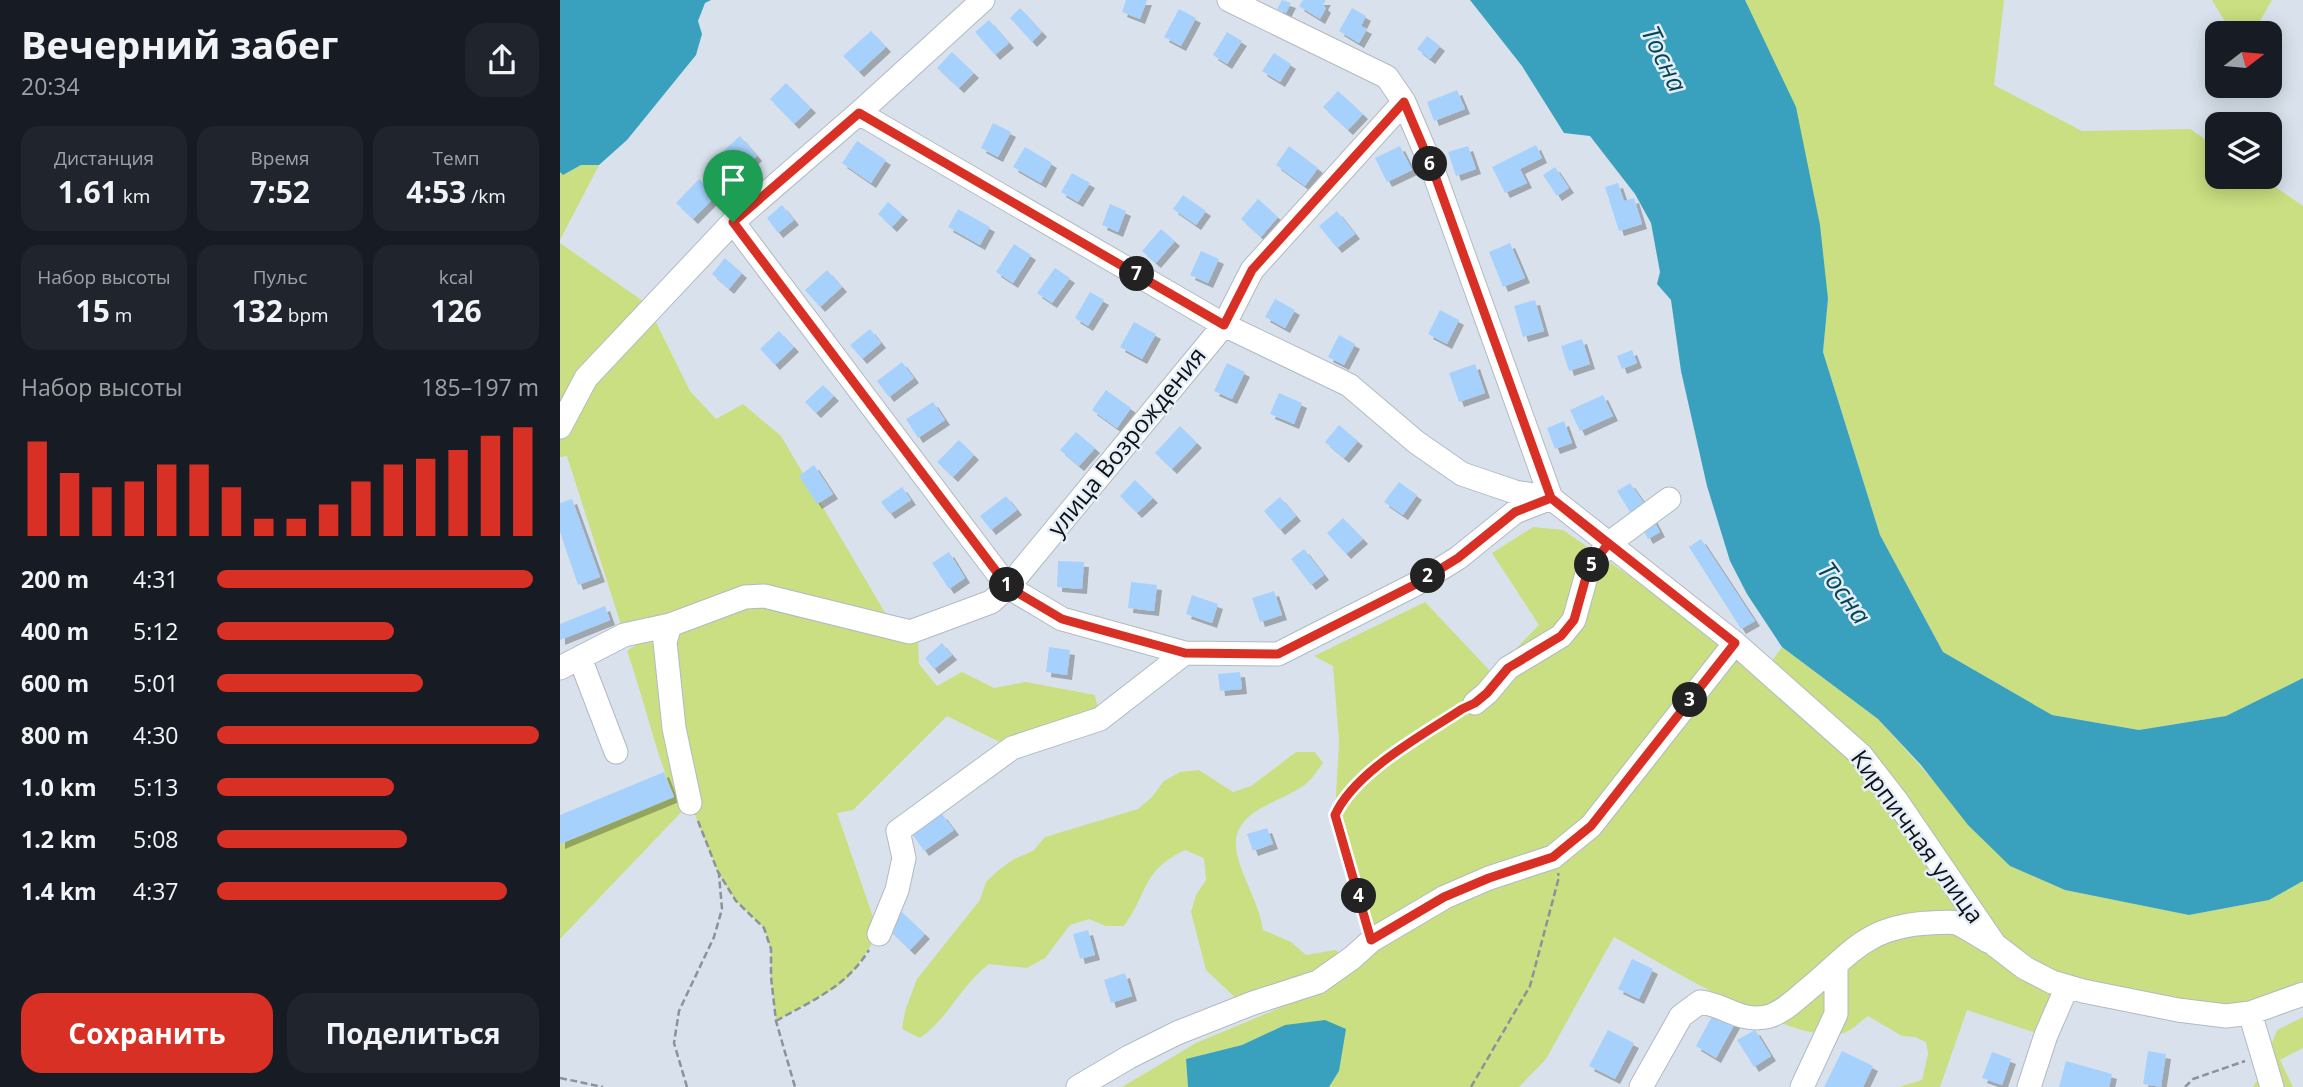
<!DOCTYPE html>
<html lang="ru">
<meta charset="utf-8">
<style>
:root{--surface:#171b24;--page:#20242c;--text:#f1f3f6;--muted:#9ea1a6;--accent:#d93025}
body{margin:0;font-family:"Open Sans",sans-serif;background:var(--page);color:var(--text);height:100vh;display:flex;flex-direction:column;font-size:26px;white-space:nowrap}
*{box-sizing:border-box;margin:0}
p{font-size:23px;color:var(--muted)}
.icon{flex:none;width:38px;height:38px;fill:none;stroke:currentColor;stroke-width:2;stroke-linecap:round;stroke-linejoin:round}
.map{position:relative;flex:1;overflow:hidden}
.details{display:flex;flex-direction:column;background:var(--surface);width:560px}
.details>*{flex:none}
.needle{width:46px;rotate:74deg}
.controls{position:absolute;left:1645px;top:21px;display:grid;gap:14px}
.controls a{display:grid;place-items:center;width:77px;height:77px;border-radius:14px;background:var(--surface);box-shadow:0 4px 18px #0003;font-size:35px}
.pin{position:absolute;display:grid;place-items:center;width:60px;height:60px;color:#fff;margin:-72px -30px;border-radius:50% 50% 50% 0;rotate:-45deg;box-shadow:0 0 7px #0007}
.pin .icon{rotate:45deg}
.km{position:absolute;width:35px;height:35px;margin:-18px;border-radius:50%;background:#222;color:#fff;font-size:19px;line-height:35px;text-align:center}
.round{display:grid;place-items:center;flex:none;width:74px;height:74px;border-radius:21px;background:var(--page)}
.head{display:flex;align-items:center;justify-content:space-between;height:119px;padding:0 21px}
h1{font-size:38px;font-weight:700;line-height:52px}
.stats{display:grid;grid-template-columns:repeat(3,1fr);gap:10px;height:119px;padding:7px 21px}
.stats div{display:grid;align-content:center;border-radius:18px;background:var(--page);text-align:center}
.stats b{font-size:30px;font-weight:700}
.stats small{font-size:19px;font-weight:400}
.stats p{font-size:19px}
.chart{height:196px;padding:14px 21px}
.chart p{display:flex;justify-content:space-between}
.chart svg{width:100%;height:126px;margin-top:7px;stroke:var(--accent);stroke-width:6}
.cta{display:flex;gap:14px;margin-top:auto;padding:14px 21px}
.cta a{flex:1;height:80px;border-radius:21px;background:var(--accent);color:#fff;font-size:28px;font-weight:700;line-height:80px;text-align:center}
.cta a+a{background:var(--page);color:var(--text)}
ul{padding:0 21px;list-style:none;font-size:23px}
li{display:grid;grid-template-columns:112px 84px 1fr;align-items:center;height:52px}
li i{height:18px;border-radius:9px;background:var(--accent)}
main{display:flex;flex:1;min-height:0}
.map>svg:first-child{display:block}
.green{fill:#c9df81}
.water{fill:#39a1bd}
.building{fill:#a7d1fd;filter:url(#shadow)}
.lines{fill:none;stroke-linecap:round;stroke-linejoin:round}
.minor-casing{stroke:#b1bac3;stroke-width:25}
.path{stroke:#8c929a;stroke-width:2.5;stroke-dasharray:7 3.5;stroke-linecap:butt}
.minor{stroke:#fff;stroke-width:23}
.route-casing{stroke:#fff;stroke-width:14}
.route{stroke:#d93025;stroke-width:9}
.labels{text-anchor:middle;stroke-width:5;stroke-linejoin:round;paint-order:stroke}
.street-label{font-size:24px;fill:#101316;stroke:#e6eff9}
.water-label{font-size:26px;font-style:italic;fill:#044453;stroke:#e6eff9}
</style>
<main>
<section class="details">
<div class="head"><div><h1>Вечерний забег</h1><p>20:34</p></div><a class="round"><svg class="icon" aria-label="share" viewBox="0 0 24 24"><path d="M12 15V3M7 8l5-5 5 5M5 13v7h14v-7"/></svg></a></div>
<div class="stats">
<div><p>Дистанция</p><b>1.61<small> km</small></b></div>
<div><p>Время</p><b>7:52</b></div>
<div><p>Темп</p><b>4:53<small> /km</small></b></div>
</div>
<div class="stats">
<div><p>Набор высоты</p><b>15<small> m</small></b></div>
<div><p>Пульс</p><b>132<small> bpm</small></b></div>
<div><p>kcal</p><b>126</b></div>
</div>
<div class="chart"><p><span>Набор высоты</span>185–197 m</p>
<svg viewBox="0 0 160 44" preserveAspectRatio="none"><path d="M5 44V11M15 44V22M25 44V27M35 44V25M45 44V19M55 44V19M65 44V27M75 44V38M85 44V38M95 44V33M105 44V25M115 44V19M125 44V17M135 44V14M145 44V9M155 44V6"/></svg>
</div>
<ul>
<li><b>200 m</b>4:31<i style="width:98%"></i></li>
<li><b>400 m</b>5:12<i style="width:55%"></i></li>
<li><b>600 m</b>5:01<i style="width:64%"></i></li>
<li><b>800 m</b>4:30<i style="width:100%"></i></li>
<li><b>1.0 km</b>5:13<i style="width:55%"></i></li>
<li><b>1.2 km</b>5:08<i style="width:59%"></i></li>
<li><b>1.4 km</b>4:37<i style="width:90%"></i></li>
</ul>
<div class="cta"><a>Сохранить</a><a>Поделиться</a></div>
</section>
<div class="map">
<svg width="1743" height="1087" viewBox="0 0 1743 1087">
<defs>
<filter id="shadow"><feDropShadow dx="5" dy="5" stdDeviation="0" flood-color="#0004"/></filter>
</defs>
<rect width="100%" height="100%" fill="#d9e2ec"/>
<path class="green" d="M 1185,0 L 1444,0 L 1434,85 L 1522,131 L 1630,129 L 1657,147 L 1657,177 L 1701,177 L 1743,206 L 1743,678 L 1666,716 L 1579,730 L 1492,715 L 1383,652 L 1320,535 L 1263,352 L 1268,299 Z
M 1652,0 L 1712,0 L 1693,33 L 1672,33 Z
M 21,165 L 39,165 L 0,240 L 0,172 L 3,175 Z
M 0,243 L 87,304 L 130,391 L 156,419 L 183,404 L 221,436 L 331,623 L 192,588 L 62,628 L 7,456 L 0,457 Z
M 973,527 L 1003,530 L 1084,586 L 1200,678 L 1222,647 L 1318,719 L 1450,866 L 1505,890 L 1629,915 L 1709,900 L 1743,881 L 1743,985 L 1710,998 L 1652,1007 L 1508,977 L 1479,1034 L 1407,1010 L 1380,1087 L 1339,1087 L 1362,1080 L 1368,1054 L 1366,1042 L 1355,1037 L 1342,1036 L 1308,1016 C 1301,1021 1290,1032 1281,1034 C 1231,1044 1101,963 1054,937 L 986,1059 L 959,1087 L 769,1087 L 779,1071 L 725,1025 L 682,1045 L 626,1059 L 628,1087 L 562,1087 L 636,1043 L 765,989 L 811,940 L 775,815 L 779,741 L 773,666 L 754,656 L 865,602 L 932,673 L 979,625 L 932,553 Z
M 188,603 L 358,636 L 359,664 L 377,686 L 402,672 L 434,688 L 466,682 L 535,695 L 540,719 L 452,748 L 387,716 L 293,810 L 277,813 L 319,934 L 290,976 L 277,987 L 216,1021 L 211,977 L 211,949 L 204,928 L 176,901 L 158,872 L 130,803 L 0,939 L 0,844 L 114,797 C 95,750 84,699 67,651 C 86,636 94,647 108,640 C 134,627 161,615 188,603 Z
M 736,752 L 755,752 L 763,763 C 758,769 754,776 749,781 C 724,805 664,807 678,858 C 685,883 699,904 703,930 L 731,942 L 746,955 L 775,950 L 789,958 L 682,1004 L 646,970 L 631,912 L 636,895 L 646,880 L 644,858 L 625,850 C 581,871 589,892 564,926 L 546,926 L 529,919 L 510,925 L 485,958 L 467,968 L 429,964 C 400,986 388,1019 360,1038 L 342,1029 L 345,1011 L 357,979 L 420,900 L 426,882 L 440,869 L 454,859 L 473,851 L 485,837 L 578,809 L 592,797 L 604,781 L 620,772 L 639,770 L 673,792 L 691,786 Z
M 1743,1017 L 1743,1048 L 1720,1060 L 1733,1087 L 1693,1087 L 1711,1058 L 1712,1043 L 1717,1030 Z"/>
<path class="water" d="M 0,0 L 151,0 L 145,3 L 138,21 L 142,34 L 136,55 L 67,140 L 39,165 L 21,165 L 3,175 L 0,172 Z
M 910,0 L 1185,0 L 1236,107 L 1260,225 L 1268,299 L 1263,352 L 1320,535 L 1383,652 L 1492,715 L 1579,730 L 1666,716 L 1743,678 L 1743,881 L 1709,900 L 1629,915 L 1505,890 L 1450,866 L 1408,825 L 1361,765 L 1318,719 L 1222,647 L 1187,594 L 1170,561 L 1147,486 L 1121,371 L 1111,300 L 1097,284 L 1100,272 L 1091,223 L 1075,194 L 1030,136 L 1004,133 L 962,66 Z
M 765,1020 L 786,1029 L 779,1071 L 769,1087 L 628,1087 L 626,1059 L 682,1045 L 725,1025 Z"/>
<path class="building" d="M 566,0 L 587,0 L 580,19 L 562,12 Z
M 722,0 L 731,3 L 726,13 L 717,9 Z
M 743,0 L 766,0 L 763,5 L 766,8 L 760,19 L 739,6 Z
M 460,8 L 482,32 L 472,42 L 450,18 Z
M 792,8 L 806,16 L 801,26 L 807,29 L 799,43 L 779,31 Z
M 619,9 L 636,18 L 621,46 L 604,37 Z
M 429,20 L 449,43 L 435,55 L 415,32 Z
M 311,31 L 326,47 L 299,72 L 283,56 Z
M 667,32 L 682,41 L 667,64 L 653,55 Z
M 867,36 L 880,46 L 870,59 L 857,49 Z
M 392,52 L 414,73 L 399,88 L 377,68 Z
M 714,53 L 731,64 L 720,82 L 702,71 Z
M 226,83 L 251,108 L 234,124 L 210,99 Z
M 897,90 L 905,109 L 874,121 L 867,102 Z
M 778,91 L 803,114 L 788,130 L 763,107 Z
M 433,123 L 451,132 L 438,157 L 421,148 Z
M 180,136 L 197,156 L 168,183 L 150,163 Z
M 297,141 L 326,160 L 311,183 L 282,163 Z
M 976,145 L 982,158 L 960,169 L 967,183 L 945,193 L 932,167 Z
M 729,146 L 758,168 L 745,186 L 716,165 Z
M 840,146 L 852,170 L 827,182 L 815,158 Z
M 908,146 L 916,169 L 896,176 L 888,152 Z
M 465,147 L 492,163 L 481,183 L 453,167 Z
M 995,167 L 1009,188 L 997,196 L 983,175 Z
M 512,173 L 530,183 L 518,202 L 501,192 Z
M 139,179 L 156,196 L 133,219 L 116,203 Z
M 1058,183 L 1064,201 L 1074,198 L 1082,224 L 1059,231 L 1045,187 Z
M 623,195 L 646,211 L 636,225 L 613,209 Z
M 698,199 L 718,217 L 701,237 L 681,219 Z
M 328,202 L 343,215 L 332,227 L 318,214 Z
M 550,204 L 566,211 L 558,232 L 542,225 Z
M 222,205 L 234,220 L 218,233 L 207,218 Z
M 398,209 L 430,227 L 420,245 L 388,227 Z
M 777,211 L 795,234 L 777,248 L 759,226 Z
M 601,229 L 615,241 L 596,263 L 582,251 Z
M 950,243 L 965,278 L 943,287 L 929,252 Z
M 454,244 L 471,255 L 453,283 L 436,272 Z
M 641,251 L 659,259 L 648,283 L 630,275 Z
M 165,258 L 182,273 L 169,289 L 152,274 Z
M 495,268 L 510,278 L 492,303 L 477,293 Z
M 267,270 L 282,287 L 260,307 L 245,290 Z
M 530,292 L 544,300 L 528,326 L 515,318 Z
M 715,299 L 735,310 L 725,328 L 705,317 Z
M 975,300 L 984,331 L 963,337 L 954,306 Z
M 880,310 L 899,320 L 887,344 L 868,334 Z
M 574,322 L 596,334 L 582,359 L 560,347 Z
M 310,329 L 321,343 L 302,359 L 290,345 Z
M 219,331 L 234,347 L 215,365 L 200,349 Z
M 779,335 L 795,344 L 784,365 L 768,357 Z
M 1022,339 L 1030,364 L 1009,371 L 1001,346 Z
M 1072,350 L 1077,363 L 1062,369 L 1057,356 Z
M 342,362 L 354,378 L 329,397 L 317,381 Z
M 667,363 L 685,372 L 672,399 L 654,391 Z
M 915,364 L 925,393 L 899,402 L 889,373 Z
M 263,385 L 274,396 L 256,413 L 245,402 Z
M 546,390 L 571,408 L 557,428 L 532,410 Z
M 719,393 L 742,403 L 734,424 L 710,414 Z
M 1043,395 L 1053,416 L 1020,431 L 1010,410 Z
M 373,402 L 385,420 L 358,438 L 346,419 Z
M 1004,421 L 1012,443 L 995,449 L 987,428 Z
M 779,425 L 798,441 L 784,458 L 765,442 Z
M 620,426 L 637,443 L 612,469 L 595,453 Z
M 516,432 L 535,448 L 519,466 L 500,450 Z
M 399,440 L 414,455 L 393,477 L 377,462 Z
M 254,465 L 273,494 L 257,504 L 239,476 Z
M 575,480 L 593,498 L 577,513 L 560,496 Z
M 839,482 L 857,495 L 843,515 L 824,502 Z
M 1070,483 L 1084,503 L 1070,512 L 1057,491 Z
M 342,487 L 351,500 L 330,514 L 321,502 Z
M 446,496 L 457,510 L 431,530 L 420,516 Z
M 720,497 L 736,516 L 720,530 L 704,511 Z
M 12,499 L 40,577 L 18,585 L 0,532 L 0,503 Z
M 1092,517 L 1100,532 L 1088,539 L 1080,524 Z
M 783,518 L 803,539 L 786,554 L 767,533 Z
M 1141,539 L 1195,621 L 1181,629 L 1129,547 Z
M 744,549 L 764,575 L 751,585 L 731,559 Z
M 389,552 L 405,578 L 389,589 L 372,563 Z
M 498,561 L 524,562 L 522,589 L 497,587 Z
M 571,582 L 597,585 L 594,611 L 568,608 Z
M 714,591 L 722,615 L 700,622 L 692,598 Z
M 632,595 L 658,604 L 652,623 L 626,614 Z
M 45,606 L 50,620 L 0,640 L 0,624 Z
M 382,643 L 392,655 L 374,669 L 365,658 Z
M 489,647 L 510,650 L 507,675 L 486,672 Z
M 680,672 L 682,689 L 660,691 L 658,674 Z
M 104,772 L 114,797 L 0,844 L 0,815 Z
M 382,814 L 394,830 L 364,851 L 353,835 Z
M 707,828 L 713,844 L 693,851 L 687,834 Z
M 342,912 L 365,934 L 350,950 L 327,928 Z
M 528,930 L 535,955 L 520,959 L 513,934 Z
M 1072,959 L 1093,969 L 1079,999 L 1058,989 Z
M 565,973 L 572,996 L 551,1003 L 544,980 Z
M 1157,1007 L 1178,1018 L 1156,1058 L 1136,1046 Z
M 1048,1030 L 1074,1043 L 1055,1079 L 1029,1066 Z
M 1195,1030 L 1211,1056 L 1194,1067 L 1177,1040 Z
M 1282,1051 L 1313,1066 L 1303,1087 L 1264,1087 Z
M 1588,1051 L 1606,1054 L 1601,1087 L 1583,1084 Z
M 1432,1052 L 1451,1059 L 1442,1085 L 1422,1078 Z
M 1506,1061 L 1552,1074 L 1549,1087 L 1499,1087 Z"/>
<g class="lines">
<defs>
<path id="minor" d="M 669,0 L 827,77 L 844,102 L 873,170 L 991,498
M 299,113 L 664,325 L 789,385 L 856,442 L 902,474 L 955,492 L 991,498 L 1175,643 L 1301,755 L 1336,800 L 1435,945 L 1465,968 L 1492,982 L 1523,991 L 1618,1010 L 1666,1016 L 1690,1013 L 1743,994
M 173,222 L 448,587 L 502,619 L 625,653 L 718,654 L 856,584 L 898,558 L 955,512 L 991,498
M 0,427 L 26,378 L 173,222 L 299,113 L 423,0
M 110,625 L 105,642 L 114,728 L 130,803
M 20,658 L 56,752
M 0,668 L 64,635 L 110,625 L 185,597 L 204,596 L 350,632 L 431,602 L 448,587 L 664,325 L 692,270 L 844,102
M 915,703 L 927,693 L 948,668 L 1001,636 L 1014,620 L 1028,570 L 1048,544 L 1109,499
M 319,934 L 337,890 L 344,858 L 338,831 L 452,748 L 540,719 L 625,653
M 1690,1013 L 1712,1087
M 518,1087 L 569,1057 L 617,1033 L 693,1003 L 758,982 L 792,958 L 812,940 L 885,897 L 929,878 L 993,857 L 1031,826 L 1175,643
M 1081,1087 L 1121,1016 L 1140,1002 C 1166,1005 1179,1022 1206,1017 C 1221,1014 1235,1000 1246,991 C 1292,953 1306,926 1370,923 C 1378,923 1389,921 1397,923 C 1408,928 1419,936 1430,942
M 1242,1087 L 1276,1014 L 1276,966
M 1469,1087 L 1486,1035 L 1507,987"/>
</defs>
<use href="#minor" class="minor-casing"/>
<path class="path" d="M 138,821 L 158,872 L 176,901 L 204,928 L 211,949 L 211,977 L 216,1021 L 235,1087
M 807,923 L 775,815 C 794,771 860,737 899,711
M 216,1021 C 253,1000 286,987 309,950
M 0,1078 L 43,1087
M 127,1087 L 114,1043 L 119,1011 L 154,937 L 162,909 L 159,875
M 911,1087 L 970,986 L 999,877 L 998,873
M 1625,1087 L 1633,1079 L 1685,1061"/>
<use href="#minor" class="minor"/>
</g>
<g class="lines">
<defs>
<path id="route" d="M 173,222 L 448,587 L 502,619 L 625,653 L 718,654 L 856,584 L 898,558 L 955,512 L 991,498 L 1175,643 L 1031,826 L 993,857 L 929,878 L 884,897 L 811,940 L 775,815 C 795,771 863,735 902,709 L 915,703 L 927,693 L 948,668 L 1001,636 L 1014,620 L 1028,570 L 1048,544 L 991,498 L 873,170 L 844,102 L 692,270 L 664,325 L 299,113 L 173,222"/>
</defs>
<use href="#route" class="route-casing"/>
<use href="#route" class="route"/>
</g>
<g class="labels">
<g class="street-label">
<text transform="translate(567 442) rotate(-51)" y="8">улица Возрождения</text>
<text transform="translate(1357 837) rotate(54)" y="8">Кирпичная улица</text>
</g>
<g class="water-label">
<text transform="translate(1104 59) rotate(64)" y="9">Тосна</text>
<text transform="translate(1284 593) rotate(54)" y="9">Тосна</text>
</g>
</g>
</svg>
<div class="controls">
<a><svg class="needle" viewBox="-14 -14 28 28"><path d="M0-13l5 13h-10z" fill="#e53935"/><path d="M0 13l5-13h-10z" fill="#9ea1a6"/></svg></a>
<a><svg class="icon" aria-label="layers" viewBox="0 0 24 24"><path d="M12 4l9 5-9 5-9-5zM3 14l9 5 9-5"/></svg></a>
</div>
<div class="pin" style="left:173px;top:222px;background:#1e9e55"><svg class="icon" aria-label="arrive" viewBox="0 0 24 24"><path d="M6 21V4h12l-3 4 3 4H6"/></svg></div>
<b class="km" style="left:447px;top:585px">1</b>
<b class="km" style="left:868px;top:576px">2</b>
<b class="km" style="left:1130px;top:700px">3</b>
<b class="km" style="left:799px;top:896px">4</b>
<b class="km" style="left:1032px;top:565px">5</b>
<b class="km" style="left:870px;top:164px">6</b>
<b class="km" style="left:577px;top:274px">7</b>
</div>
</main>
